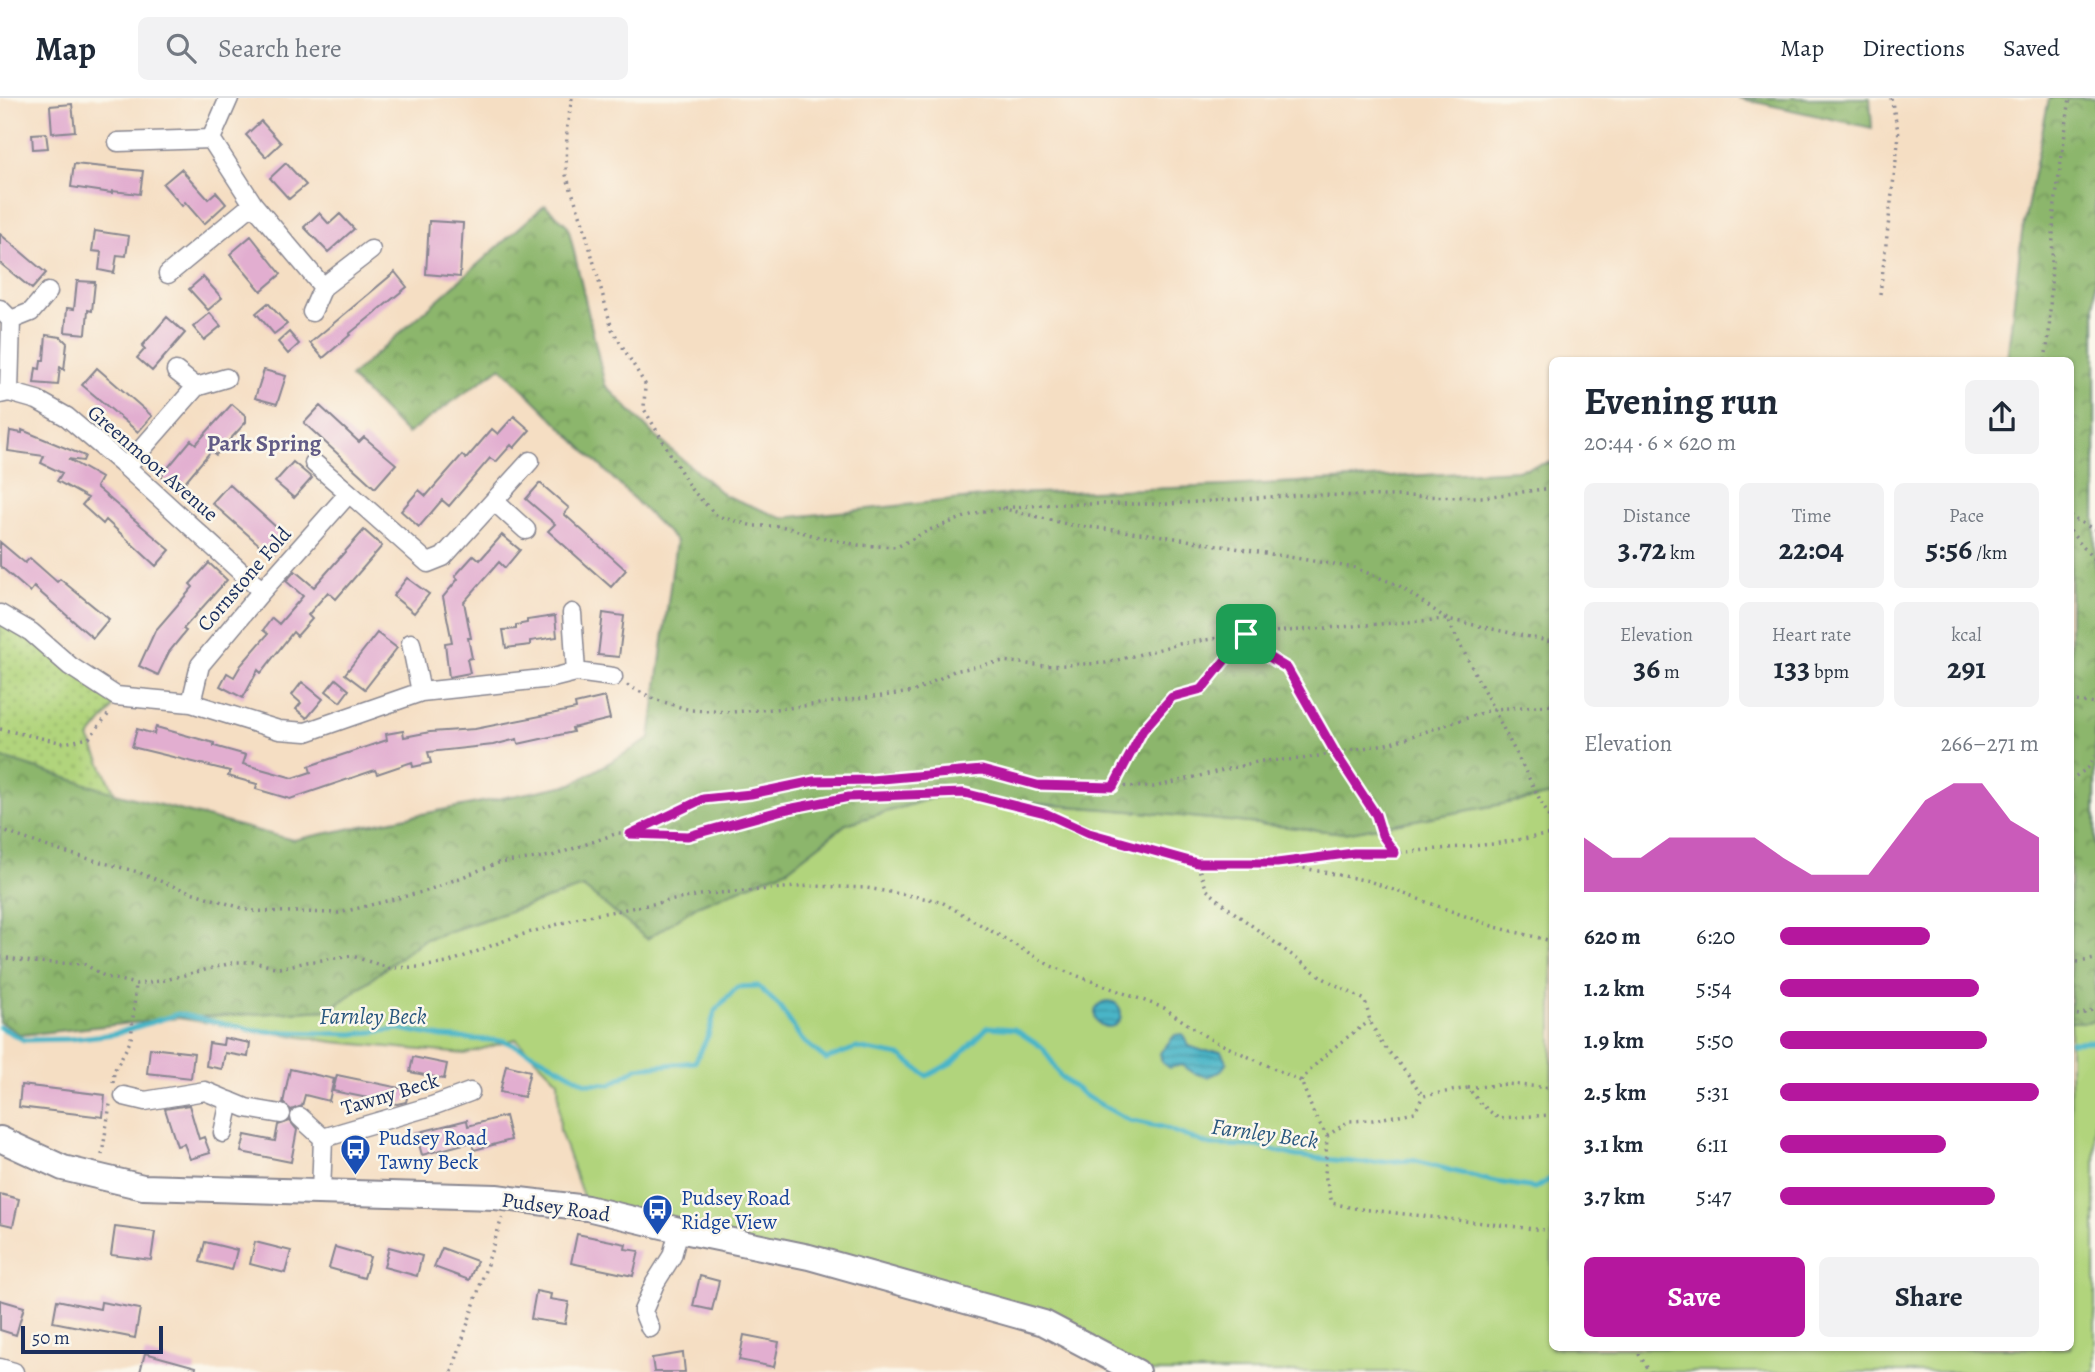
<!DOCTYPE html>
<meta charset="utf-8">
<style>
:root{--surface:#fff;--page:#f2f2f3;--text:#1f2937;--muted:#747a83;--line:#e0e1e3;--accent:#b5179e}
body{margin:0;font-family:Alegreya,serif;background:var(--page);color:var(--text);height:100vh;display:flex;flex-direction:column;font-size:26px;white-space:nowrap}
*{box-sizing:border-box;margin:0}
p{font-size:23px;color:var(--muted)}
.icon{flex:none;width:38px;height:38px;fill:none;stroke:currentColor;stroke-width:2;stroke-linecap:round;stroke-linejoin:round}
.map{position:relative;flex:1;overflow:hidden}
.side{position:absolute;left:1549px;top:259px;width:525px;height:994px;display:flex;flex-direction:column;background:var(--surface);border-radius:10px;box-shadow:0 2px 5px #0004}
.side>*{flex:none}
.scale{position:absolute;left:21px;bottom:18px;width:142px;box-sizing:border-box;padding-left:7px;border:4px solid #1b2f5e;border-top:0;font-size:19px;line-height:24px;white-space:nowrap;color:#1b2f5e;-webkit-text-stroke:5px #fbf7ec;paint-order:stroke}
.pin{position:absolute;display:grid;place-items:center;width:60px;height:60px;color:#fff;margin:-30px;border-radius:14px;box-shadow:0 4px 10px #0006}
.round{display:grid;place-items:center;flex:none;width:74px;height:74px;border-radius:10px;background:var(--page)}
.head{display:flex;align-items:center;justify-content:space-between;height:119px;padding:0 35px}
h1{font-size:38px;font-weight:700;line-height:52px}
.stats{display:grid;grid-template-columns:repeat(3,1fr);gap:10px;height:119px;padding:7px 35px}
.stats div{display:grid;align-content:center;border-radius:10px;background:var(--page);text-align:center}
.stats b{font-size:30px;font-weight:700}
.stats small{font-size:19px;font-weight:400}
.stats p{font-size:19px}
.chart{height:196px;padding:14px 35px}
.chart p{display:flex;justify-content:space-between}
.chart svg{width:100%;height:126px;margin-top:7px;fill:var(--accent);opacity:.7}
.cta{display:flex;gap:14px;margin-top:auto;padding:14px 35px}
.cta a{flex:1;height:80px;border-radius:10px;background:var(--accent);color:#fff;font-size:28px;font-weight:700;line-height:80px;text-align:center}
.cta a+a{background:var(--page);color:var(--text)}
ul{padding:0 35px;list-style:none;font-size:23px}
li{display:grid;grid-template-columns:112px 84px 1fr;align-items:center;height:52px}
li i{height:18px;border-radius:9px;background:var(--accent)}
header{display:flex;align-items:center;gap:42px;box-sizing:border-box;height:98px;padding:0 35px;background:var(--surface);border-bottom:2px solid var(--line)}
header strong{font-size:33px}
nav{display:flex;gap:38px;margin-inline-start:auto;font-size:24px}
.search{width:490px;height:63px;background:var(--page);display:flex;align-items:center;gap:18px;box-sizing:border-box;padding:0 24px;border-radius:10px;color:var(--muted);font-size:26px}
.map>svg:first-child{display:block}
.grass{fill:#b1d47c;stroke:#66826d;stroke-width:2}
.forest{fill:url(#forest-crowns);stroke:#547265;stroke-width:2}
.park{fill:url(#park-dots);stroke:#66826d;stroke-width:2}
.water{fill:url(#water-rules);stroke:#327292;stroke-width:2}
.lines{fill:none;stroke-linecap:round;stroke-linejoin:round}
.stream{stroke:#4ab5c7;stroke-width:5}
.building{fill:#e2aed0}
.minor-casing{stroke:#888690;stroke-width:21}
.secondary-casing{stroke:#888690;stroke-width:28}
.path{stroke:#888690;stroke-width:3.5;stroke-dasharray:2 5;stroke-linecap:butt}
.minor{stroke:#fff;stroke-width:18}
.secondary{stroke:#fff;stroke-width:24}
.route-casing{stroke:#fff;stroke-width:14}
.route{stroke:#b5179e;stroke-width:9}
.labels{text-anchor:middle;stroke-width:5;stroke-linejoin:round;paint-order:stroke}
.street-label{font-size:21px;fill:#1b2f5e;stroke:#fbf7ec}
.transit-label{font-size:21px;fill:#164399;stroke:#fbf7ec;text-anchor:start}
.neighbourhood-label{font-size:23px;font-weight:bold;fill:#615b86;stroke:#fbf7ec}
.water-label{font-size:23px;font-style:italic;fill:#29577e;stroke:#fbf7ec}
</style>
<header>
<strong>Map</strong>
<div class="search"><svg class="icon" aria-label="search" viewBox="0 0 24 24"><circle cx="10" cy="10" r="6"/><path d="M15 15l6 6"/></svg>Search here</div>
<nav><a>Map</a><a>Directions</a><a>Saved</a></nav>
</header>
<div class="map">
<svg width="2095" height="1274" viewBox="0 0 2095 1274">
<defs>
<pattern id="forest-crowns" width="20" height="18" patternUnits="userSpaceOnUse" patternTransform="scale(1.75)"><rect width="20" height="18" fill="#8cb66c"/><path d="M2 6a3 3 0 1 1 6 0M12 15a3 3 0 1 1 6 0" fill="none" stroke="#72945c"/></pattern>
<pattern id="park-dots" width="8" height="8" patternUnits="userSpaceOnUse" patternTransform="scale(1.75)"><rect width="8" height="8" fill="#b1d47c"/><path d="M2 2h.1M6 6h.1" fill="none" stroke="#98b66e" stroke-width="1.8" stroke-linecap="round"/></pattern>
<pattern id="water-rules" width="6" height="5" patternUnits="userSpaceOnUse" patternTransform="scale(1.75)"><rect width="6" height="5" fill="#4ab5c7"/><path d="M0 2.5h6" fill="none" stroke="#3d94a5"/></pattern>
</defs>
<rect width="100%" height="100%" fill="#fbf7ec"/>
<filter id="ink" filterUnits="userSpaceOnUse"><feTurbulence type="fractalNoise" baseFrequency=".0143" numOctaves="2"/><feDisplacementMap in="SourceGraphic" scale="14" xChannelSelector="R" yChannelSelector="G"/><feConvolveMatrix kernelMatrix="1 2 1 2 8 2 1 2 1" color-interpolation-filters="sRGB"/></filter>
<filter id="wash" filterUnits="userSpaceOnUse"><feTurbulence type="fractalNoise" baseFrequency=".00686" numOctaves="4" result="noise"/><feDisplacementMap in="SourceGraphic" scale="28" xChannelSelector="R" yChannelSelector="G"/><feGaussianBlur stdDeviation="1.57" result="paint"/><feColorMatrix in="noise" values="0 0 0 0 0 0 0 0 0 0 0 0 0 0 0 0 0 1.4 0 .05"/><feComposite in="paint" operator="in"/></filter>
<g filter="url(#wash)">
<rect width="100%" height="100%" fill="#f5dec3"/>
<path class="grass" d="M 1552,697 L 1552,1250 L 2070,1250 L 2070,924 L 2087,924 L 2095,921 L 2095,1274 L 1137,1274 L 1044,1225 L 587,1110 L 560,1033 L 558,983 L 516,941 L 465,956 L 334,944 L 178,920 L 330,912 L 423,842 L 583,789 L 647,840 L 697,808 L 788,771 L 846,726 L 939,698 L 1142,714 L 1345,735 Z"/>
<path class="forest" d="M 1738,0 L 1870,0 L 1872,30 Z
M 2049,0 L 2095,0 L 2095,921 L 2088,924 L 2070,924 L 2070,262 L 2007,262 L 2022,135 Z
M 545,107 L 568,128 L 605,287 L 654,337 L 724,397 L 782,420 L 1010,396 L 1226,388 L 1517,372 L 1552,364 L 1552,697 L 1345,735 L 1142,714 L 939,698 L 846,726 L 788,771 L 697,808 L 647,841 L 583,789 L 423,842 L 330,912 L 178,920 L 21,937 L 0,924 L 0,659 L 115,695 L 293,742 L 572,686 L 650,641 L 676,443 L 501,269 L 407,336 L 350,279 Z"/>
<path class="park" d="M 0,516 L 116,598 L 111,613 L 89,640 L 115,695 L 0,659 Z"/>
<path class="water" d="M1095 916a13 13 0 1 1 26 0a13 13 0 1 1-26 0Z
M 1183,936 L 1189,948 L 1203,953 L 1221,953 L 1227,965 L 1220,974 L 1207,979 L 1194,975 L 1182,967 L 1169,970 L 1162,965 L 1160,955 L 1175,937 Z"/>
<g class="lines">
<path class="stream" d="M 0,929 L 24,942 L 70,941 L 114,936 L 178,916 L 258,933 L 353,936 L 400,931 L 442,939 L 505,943 L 540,959 L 586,985 L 611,986 L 637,970 L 695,964 L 708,938 L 715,913 L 737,889 L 758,888 L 780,909 L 802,942 L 826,961 L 856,950 L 901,958 L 927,978 L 953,964 L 988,929 L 1014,931 L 1043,950 L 1061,979 L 1087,999 L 1129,1022 L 1162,1029 L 1210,1047 L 1257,1048 L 1296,1058 L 1363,1065 L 1412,1062 L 1491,1083 L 1535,1090 L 1552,1080
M 2070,944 L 2095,943"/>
</g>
<g id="blocks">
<path class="building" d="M 72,6 L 75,33 L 52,35 L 50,8 Z
M 261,23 L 281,45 L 266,59 L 246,37 Z
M 46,35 L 48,50 L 33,51 L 32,36 Z
M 286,65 L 306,87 L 289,101 L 270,80 Z
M 74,66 L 143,73 L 140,96 L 112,93 L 112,95 L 71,89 Z
M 181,71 L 208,101 L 216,94 L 226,106 L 204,126 L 185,104 L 182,108 L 163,86 Z
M 319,115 L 329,126 L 340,116 L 354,131 L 328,154 L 304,129 Z
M 429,123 L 463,125 L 460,179 L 426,176 Z
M 95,133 L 129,138 L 126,158 L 117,157 L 114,175 L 99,172 L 101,154 L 92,153 Z
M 0,136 L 46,175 L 32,191 L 0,165 Z
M 251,138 L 281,176 L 261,193 L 230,156 Z
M 395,174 L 407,189 L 349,236 L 350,237 L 323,260 L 310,245 Z
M 203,179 L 222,200 L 208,212 L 189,191 Z
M 77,183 L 95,184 L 92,213 L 88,212 L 86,236 L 65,234 L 67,210 L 74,211 Z
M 268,205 L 287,226 L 274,236 L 256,215 Z
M 210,215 L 221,228 L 204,242 L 193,229 Z
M 167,219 L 185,235 L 152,273 L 137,260 L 145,251 L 142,248 Z
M 289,234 L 299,246 L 288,256 L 278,244 Z
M 46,237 L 61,239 L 67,245 L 64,272 L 60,269 L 58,287 L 34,285 L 36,270 L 40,271 L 41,262 L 44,262 Z
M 97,270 L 152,318 L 138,334 L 82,287 Z
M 264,272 L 286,278 L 277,306 L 255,300 Z
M 232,306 L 246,318 L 246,324 L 216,357 L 211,353 L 178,392 L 161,378 L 191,342 L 196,346 Z
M 320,308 L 359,344 L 364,339 L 396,366 L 375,390 L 304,325 Z
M 514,318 L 530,332 L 514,350 L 511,347 L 496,364 L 490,360 L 449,408 L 442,402 L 419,429 L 401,413 L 419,392 L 426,398 L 462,357 L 466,361 L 492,331 L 498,336 Z
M 22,332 L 85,358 L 83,363 L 68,361 L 101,380 L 96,389 L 170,452 L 156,468 L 106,422 L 103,426 L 82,407 L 88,400 L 57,383 L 62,375 L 41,365 L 44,358 L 8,353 L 10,333 L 22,335 Z
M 293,364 L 312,380 L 294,400 L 275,384 Z
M 540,385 L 569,410 L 564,416 L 626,472 L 611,489 L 548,433 L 555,426 L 526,401 Z
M 229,386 L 288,440 L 271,457 L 212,405 Z
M 364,432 L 382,448 L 336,501 L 328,494 L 308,517 L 312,521 L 297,538 L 293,534 L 261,575 L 258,572 L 243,600 L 220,588 L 227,575 L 234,579 L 241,567 L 268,536 L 263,532 L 272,520 L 279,526 L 303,498 L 286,483 L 295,473 L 314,489 Z
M 502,437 L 520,452 L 505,470 L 499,464 L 464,504 L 471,540 L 468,540 L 472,560 L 467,561 L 470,575 L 449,579 L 445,545 L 452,544 L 443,499 L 458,481 L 455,478 L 474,457 L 480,462 Z
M 0,444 L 25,465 L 30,460 L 57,484 L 60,481 L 109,521 L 93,540 L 34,489 L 30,494 L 0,468 Z
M 209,465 L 227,482 L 183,531 L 186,533 L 169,554 L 158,577 L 139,568 L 155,533 L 193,489 L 190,486 Z
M 407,480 L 429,496 L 414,515 L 393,498 Z
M 603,515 L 624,518 L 619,559 L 598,557 Z
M 555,518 L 557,539 L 530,543 L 530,547 L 506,550 L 503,532 L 516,531 L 516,527 L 527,525 L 527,522 Z
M 377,535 L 397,550 L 365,591 L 345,576 Z
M 336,581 L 349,592 L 340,604 L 326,593 Z
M 302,584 L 323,601 L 307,620 L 296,611 L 301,605 L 292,597 Z
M 605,599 L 610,621 L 572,630 L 573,634 L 518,646 L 517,641 L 493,647 L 428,654 L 431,665 L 413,669 L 412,664 L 377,676 L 375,672 L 290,701 L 256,691 L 257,686 L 228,678 L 230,673 L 132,649 L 137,631 L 154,636 L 156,629 L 214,645 L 214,648 L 246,657 L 243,666 L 293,680 L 311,674 L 309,668 L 387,642 L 386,636 L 403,633 L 404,639 L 430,634 L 475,631 L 576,611 L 575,606 Z
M 224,940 L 250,945 L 248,959 L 225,955 L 222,971 L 206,968 L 209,945 L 223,947 Z
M 150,950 L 194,955 L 191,980 L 147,975 Z
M 413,959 L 447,966 L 444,981 L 410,974 Z
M 506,967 L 530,973 L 524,999 L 500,994 Z
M 290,971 L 334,981 L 329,1003 L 305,997 L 302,1008 L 291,1012 L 283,1005 Z
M 337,977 L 409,992 L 406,1004 L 397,1006 L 333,993 Z
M 21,987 L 105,997 L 103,1019 L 19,1009 Z
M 189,1007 L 199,1041 L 204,1039 L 210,1055 L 190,1061 L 184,1046 L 177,1048 L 165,1011 Z
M 505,1018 L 511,1042 L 474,1052 L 471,1044 L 422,1057 L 416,1035 L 467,1022 L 468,1028 Z
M 290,1023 L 297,1032 L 291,1064 L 241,1054 L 245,1037 L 275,1043 L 278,1027 Z
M 0,1096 L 19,1101 L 13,1128 L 0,1125 Z
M 115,1129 L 155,1134 L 151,1162 L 111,1157 Z
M 577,1136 L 626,1146 L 625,1151 L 639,1153 L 633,1178 L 571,1165 Z
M 205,1144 L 237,1152 L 232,1172 L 200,1164 Z
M 255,1144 L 291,1153 L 285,1175 L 250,1166 Z
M 335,1149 L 370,1159 L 364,1180 L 329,1170 Z
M 389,1149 L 422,1158 L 417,1178 L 384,1169 Z
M 442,1150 L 477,1163 L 469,1182 L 434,1169 Z
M 700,1178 L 719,1183 L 712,1212 L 693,1208 Z
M 536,1193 L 551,1196 L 550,1201 L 569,1204 L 565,1226 L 531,1221 Z
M 0,1202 L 24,1209 L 16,1237 L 0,1232 Z
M 57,1202 L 100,1211 L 101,1204 L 140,1211 L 135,1240 L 53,1224 Z
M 744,1237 L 779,1244 L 774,1269 L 739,1262 Z
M 145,1255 L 196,1269 L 195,1274 L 140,1274 Z
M 683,1255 L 685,1274 L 654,1274 L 652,1260 Z"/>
</g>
</g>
<g filter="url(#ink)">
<use href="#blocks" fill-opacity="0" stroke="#888690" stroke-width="2"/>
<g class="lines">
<defs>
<path id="minor" d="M 229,0 L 211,41 L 253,106 L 323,189 L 371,152
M 118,44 L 211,41
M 168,176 L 253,106
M 0,211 L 11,222 L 9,294
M 312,214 L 323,189
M 11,222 L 31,214 L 48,194
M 176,273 L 196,289
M 0,296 L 9,294 L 37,302 L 67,319 L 126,369 L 262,493
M 314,365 L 349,395
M 126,369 L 196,289 L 226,280
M 494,403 L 526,432
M 0,516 L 31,534 L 70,568 L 116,598 L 191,605 L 279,632 L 306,634 L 421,594 L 552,580 L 576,574 L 572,515
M 411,545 L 421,594
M 576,574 L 613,579
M 191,605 L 200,567 L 262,493 L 349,395 L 428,465 L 443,459 L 530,363
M 124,998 L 145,1003 L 205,993 L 246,1010 L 281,1016
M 300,1019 L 323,1040 L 432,1008 L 470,994
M 223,1035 L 230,1003
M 321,1095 L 323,1040
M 650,1230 L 643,1213 L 655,1185 L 672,1158 L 679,1132
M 0,1270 L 14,1274"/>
<path id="secondary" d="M 0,1041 L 63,1070 L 143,1089 L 496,1099 L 587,1110 L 679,1132 L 809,1159 L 1044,1225 L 1137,1274"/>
</defs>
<use href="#minor" class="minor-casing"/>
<use href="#secondary" class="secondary-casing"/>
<path class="path" d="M 572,0 L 567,29 L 566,77 L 583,125 L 612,231 L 645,286 L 644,311 L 691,391 L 717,418 L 753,428 L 781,428 L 815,438 L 858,447 L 897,449 L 929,432 L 979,414 L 1001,410
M 1880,196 L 1899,37 L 1891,0
M 2045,262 L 2049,237 L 2054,113 L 2070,0
M 1552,390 L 1484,399 L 1300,397 L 1168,406 L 1057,406 L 1001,410 L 1071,427 L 1157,437 L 1355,470 L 1398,487 L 1447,521 L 1552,544
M 2070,417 L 2076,422 L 2095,432
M 2070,433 L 2095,463
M 627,587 L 654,601 L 690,612 L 732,614 L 787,610 L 913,594 L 954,573 L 1003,563 L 1045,568 L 1106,565 L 1179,546 L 1246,536 L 1447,521 L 1552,725
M 2070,602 L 2095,606
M 0,631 L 64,645 L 89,640 L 111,613
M 2070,682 L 2088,670 L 2095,658
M 1113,688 L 1143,632 L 1172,599 L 1202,591 L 1246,536 L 1269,559 L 1287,570 L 1336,656 L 1376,717 L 1382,737 L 1395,755
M 0,732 L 60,753 L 138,774 L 175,789 L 251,813 L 339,815 L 426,793 L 498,765 L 552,758 L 618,735 L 688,738 L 783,712 L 849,699 L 964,695 L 1045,715 L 1089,735 L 1197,765 L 1277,765 L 1354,755 L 1395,755 L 1493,746 L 1552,736
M 632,735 L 703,701 L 751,696 L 814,683 L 871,682 L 982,672 L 1037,687 L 1154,689 L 1261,663 L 1302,661 L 1391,645 L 1494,611 L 1552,607
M 1197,766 L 1207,792 L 1232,813 L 1323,880 L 1365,902 L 1370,923 L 1382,946 L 1407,975 L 1423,998 L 1468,990 L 1482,1007 L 1498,1020 L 1552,1017
M 1283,766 L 1369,783 L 1495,829 L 1552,843
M 0,859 L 33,864 L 84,866 L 106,879 L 136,886 L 161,883 L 236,864 L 253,864 L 279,870 L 307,864 L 352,858 L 389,870 L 420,869 L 447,865 L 514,839 L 583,819 L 706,796 L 810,788 L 867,790 L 940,803 L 1051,868 L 1164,910 L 1208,940 L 1301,983 L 1314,1016 L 1327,1038 L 1325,1077 L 1332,1105 L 1353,1110 L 1552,1133
M 2070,863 L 2079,864 L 2095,861
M 2070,915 L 2079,917 L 2095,911
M 1301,983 C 1321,958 1344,941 1370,923
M 113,985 L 114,973 L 131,942 L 136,886
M 1468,990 L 1507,986 L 1552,990
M 1327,1038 L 1349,1023 L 1373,1022 L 1415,1014 L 1423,998
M 102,1057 L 110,1006
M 1635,1250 L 1650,1274
M 452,1274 L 502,1120"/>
<use href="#minor" class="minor"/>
<use href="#secondary" class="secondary"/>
</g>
</g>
<g class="lines" filter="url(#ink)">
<defs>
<path id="route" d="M 1246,536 L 1269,559 L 1287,570 L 1336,656 L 1376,717 L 1382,737 L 1395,755 L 1354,755 L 1277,765 L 1197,765 L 1089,735 L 1045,715 L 964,695 L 849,699 L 783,712 L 688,738 L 630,736 L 703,701 L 751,696 L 814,683 L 871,682 L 982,672 L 1037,687 L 1113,689 L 1143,632 L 1172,599 L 1202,591 Z"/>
</defs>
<use href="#route" class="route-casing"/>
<use href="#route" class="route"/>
</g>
<defs>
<symbol id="bus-pin" viewBox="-11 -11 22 30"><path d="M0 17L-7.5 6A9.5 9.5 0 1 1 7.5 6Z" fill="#1a4fb4" stroke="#fbf7ec"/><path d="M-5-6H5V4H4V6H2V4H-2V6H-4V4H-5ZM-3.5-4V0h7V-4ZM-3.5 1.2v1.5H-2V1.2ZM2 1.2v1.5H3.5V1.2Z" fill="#fff"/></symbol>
</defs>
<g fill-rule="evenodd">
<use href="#bus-pin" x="338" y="1034" width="35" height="47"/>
<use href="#bus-pin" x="640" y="1094" width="35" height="47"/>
</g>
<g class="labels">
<g class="street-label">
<text transform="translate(153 365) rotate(41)" y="7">Greenmoor Avenue</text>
<text transform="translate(244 481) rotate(-49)" y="7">Cornstone Fold</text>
<text transform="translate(390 996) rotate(-17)" y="7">Tawny Beck</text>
<text transform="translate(556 1109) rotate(8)" y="7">Pudsey Road</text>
</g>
<g class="transit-label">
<text x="378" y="1047">Pudsey Road<tspan x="378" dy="24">Tawny Beck</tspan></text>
<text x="681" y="1107">Pudsey Road<tspan x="681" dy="24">Ridge View</tspan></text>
</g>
<g class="neighbourhood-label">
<text x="264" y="353">Park Spring</text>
</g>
<g class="water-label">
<text x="373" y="926">Farnley Beck</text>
<text transform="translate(1265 1035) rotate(8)" y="8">Farnley Beck</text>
</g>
</g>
</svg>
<div class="scale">50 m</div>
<div class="pin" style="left:1246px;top:536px;background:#1e9e55"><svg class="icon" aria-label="arrive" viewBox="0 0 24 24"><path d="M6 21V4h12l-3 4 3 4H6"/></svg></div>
<section class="side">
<div class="head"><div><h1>Evening run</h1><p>20:44 · 6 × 620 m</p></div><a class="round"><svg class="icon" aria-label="share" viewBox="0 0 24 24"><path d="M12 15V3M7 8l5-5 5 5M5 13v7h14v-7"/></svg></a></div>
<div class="stats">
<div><p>Distance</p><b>3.72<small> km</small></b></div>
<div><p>Time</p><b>22:04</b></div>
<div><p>Pace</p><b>5:56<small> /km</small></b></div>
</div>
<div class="stats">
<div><p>Elevation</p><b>36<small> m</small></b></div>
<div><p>Heart rate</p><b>133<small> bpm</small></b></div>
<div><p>kcal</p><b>291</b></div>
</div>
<div class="chart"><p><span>Elevation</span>266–271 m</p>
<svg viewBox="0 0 160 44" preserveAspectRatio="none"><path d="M0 44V25L10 32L20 32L30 25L40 25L50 25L60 25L70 32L80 38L90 38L100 38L110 25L120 12L130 6L140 6L150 19L160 25V44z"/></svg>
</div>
<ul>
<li><b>620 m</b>6:20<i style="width:58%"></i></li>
<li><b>1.2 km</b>5:54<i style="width:77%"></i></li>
<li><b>1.9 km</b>5:50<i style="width:80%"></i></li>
<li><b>2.5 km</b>5:31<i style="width:100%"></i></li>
<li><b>3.1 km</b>6:11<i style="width:64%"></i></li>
<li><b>3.7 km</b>5:47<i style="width:83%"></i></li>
</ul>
<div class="cta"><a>Save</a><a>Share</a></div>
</section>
</div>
